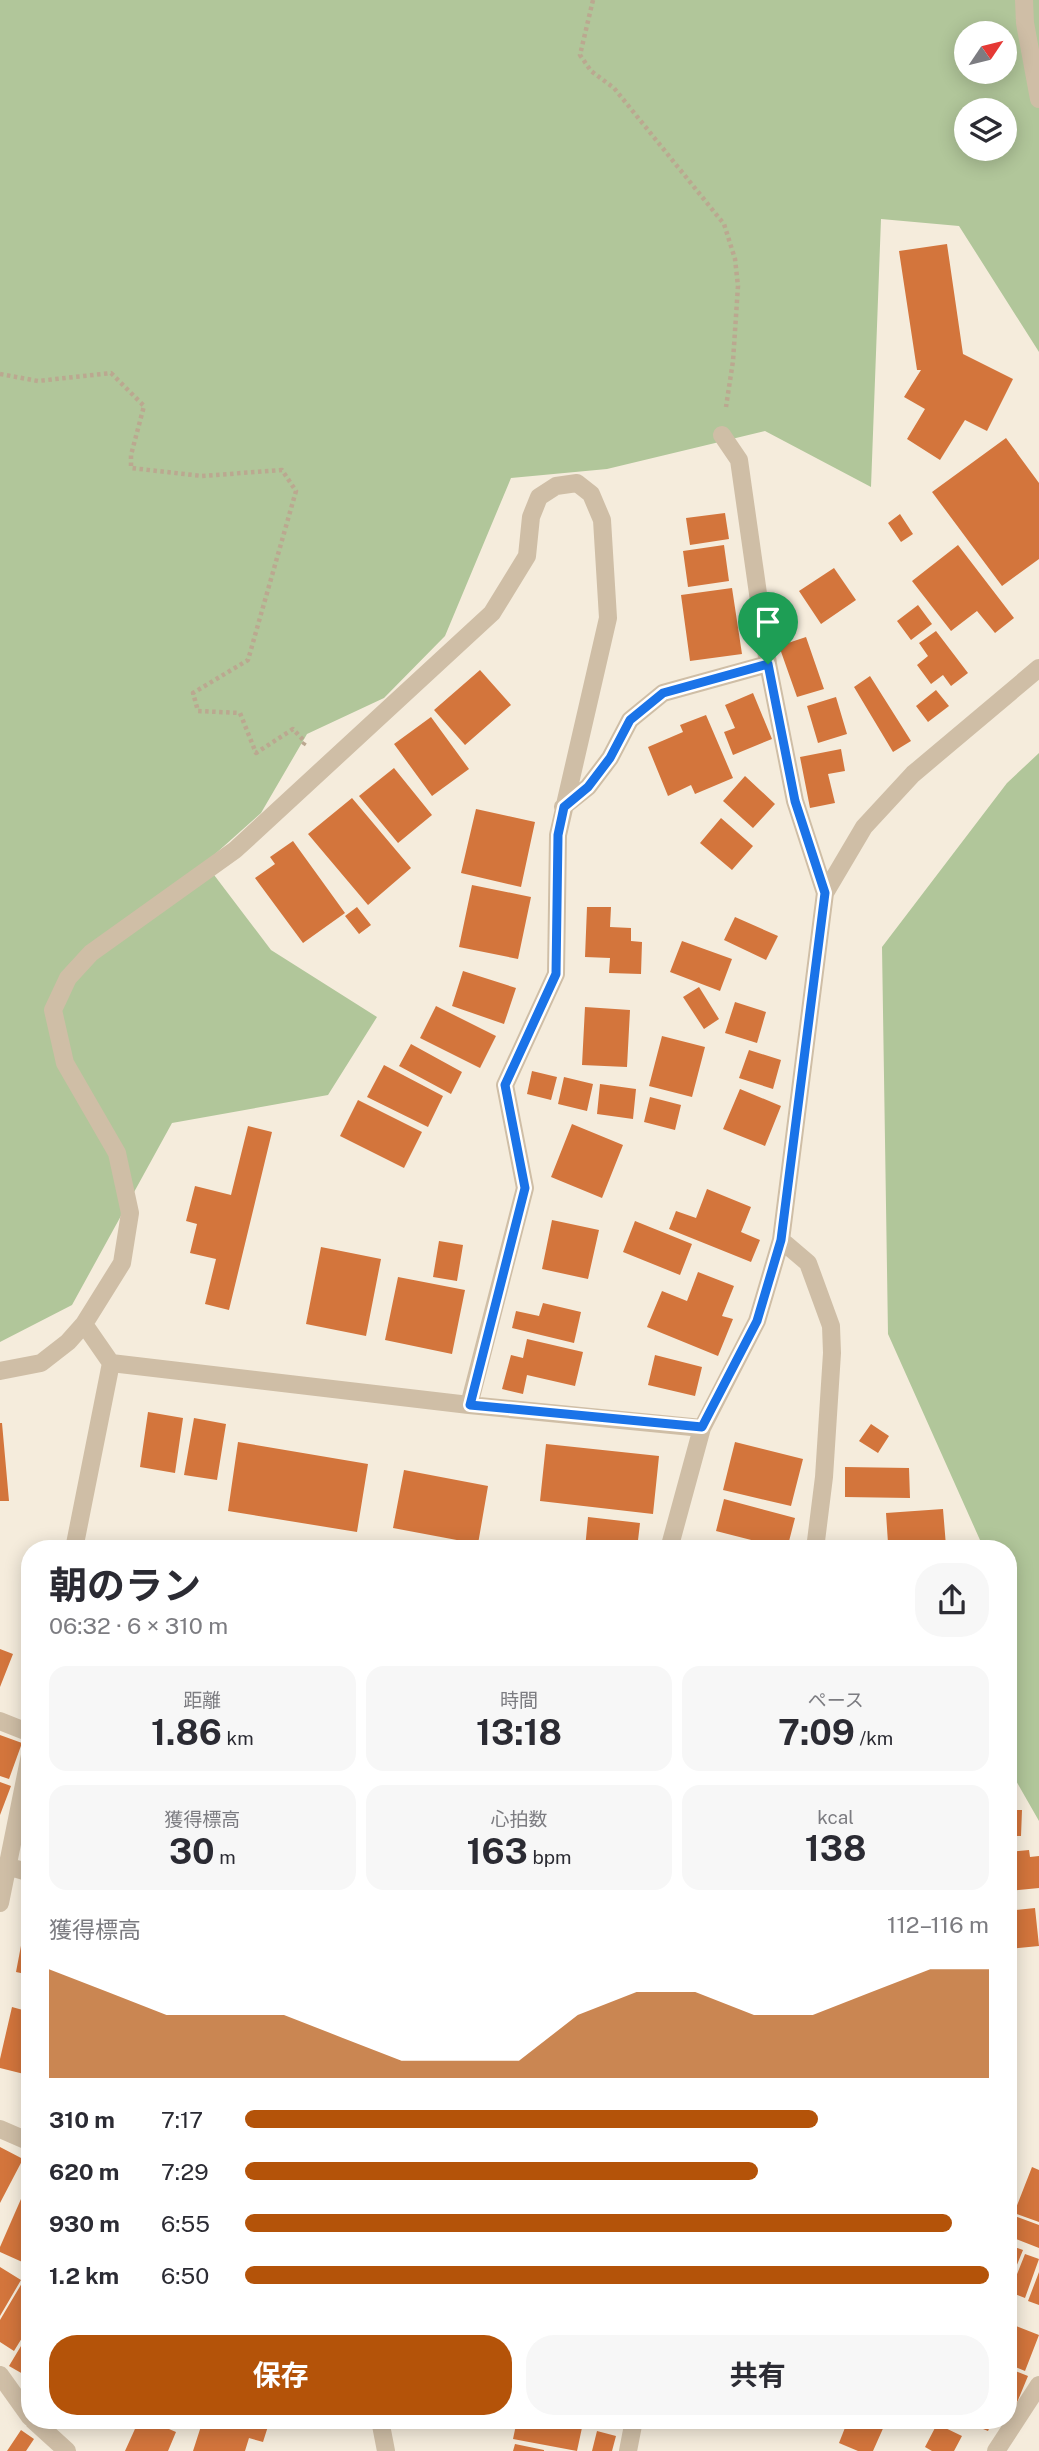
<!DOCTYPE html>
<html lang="ja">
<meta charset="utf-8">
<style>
:root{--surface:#fff;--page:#f7f7f7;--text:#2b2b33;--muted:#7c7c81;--accent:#b45309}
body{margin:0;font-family:"Public Sans","Noto Sans JP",sans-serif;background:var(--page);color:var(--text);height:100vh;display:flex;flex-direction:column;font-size:26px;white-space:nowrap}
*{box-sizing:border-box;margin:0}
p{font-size:23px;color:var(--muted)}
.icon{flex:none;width:38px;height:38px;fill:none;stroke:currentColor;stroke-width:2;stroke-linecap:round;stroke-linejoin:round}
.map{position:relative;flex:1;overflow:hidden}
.drawer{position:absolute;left:21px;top:1540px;width:996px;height:889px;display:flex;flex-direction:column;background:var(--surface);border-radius:28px;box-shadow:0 4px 18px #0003}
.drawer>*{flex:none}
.needle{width:46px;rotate:55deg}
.buttons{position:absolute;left:954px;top:21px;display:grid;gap:14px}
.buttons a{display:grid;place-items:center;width:63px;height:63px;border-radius:50%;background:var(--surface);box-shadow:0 4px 18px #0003;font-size:35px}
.pin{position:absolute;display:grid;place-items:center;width:60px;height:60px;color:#fff;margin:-72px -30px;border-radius:50% 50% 50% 0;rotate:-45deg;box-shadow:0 0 7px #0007}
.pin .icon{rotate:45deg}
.round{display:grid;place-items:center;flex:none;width:74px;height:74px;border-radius:28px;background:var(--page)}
.headline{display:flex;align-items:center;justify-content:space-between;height:119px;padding:0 28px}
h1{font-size:38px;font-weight:700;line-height:52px}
.stats{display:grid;grid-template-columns:repeat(3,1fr);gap:10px;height:119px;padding:7px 28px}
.stats div{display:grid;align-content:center;border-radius:18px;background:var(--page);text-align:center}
.stats b{font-size:35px;font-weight:700}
.stats small{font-size:19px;font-weight:400}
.stats p{font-size:19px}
.chart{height:196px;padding:14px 28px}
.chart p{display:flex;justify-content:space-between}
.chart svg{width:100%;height:126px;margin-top:7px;fill:var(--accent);opacity:.7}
.primary-button{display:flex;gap:14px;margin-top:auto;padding:14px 28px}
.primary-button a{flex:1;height:80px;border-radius:28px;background:var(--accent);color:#fff;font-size:28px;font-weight:700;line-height:80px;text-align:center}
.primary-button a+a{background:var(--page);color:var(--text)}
ul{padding:0 28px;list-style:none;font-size:23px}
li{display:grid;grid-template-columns:112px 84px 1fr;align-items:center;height:52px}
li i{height:18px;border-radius:9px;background:var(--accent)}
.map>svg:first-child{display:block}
.green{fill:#b1c69a;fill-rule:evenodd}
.building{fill:#d3753c}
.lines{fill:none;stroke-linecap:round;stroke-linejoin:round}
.path{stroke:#bba890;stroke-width:4.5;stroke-dasharray:3.5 3.5;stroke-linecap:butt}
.minor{stroke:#cfbea6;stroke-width:18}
.route-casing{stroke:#fff;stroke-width:14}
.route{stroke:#1a73e8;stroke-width:9}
</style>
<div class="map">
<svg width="1039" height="2451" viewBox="0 0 1039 2451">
<rect width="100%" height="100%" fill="#f5ecdc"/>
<path class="green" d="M 0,0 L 1039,0 L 1039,352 L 959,226 L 881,219 L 871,487 L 765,431 L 607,469 L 511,478 L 445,636 L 384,698 L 307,734 L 261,813 L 205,863 L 271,950 L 377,1017 L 328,1095 L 172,1123 L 72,1305 L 0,1342 ZM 966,33 L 1004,33 L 1004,72 L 966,72 ZM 966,110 L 1004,110 L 1004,149 L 966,149 Z
M 1039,753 L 1039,1821 L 1011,1772 L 1013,1614 L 1008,1602 L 1008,1549 L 984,1549 L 888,1334 L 882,947 L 1007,783 Z"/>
<path class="building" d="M 947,244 L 963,354 L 1013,379 L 987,431 L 965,420 L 940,460 L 907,439 L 925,409 L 904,397 L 921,370 L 917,370 L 899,251 Z
M 1006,438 L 1039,483 L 1039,559 L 1002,586 L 932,492 Z
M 725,513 L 729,539 L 690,545 L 686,518 Z
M 900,514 L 913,534 L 901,542 L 888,523 Z
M 724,545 L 729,581 L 688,587 L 683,551 Z
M 958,545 L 1014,618 L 995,633 L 977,611 L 951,631 L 912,581 Z
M 834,568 L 856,600 L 821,624 L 799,591 Z
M 732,588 L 742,654 L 690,661 L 681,595 Z
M 918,605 L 932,624 L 911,640 L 897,621 Z
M 936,631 L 968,673 L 951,686 L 943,675 L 931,684 L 917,665 L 928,656 L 919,643 Z
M 806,637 L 824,689 L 797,697 L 779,646 Z
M 480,670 L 511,705 L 465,745 L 434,710 Z
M 870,676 L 911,741 L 893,752 L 854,687 Z
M 936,690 L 949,706 L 928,722 L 916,706 Z
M 753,693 L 772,739 L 733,755 L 724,732 L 735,728 L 725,705 Z
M 836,697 L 847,734 L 818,743 L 807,706 Z
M 706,715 L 733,778 L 695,794 L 691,785 L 668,796 L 648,747 L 683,732 L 680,725 Z
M 431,717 L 469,769 L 432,796 L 394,744 Z
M 841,749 L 845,771 L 828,774 L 835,803 L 810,808 L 800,757 Z
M 394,768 L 432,815 L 398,843 L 359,796 Z
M 745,776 L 775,804 L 753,828 L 723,801 Z
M 352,798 L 411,868 L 368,905 L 308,834 Z
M 476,809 L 535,822 L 521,887 L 461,873 Z
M 721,818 L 753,846 L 732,870 L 700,843 Z
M 293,841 L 345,913 L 303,943 L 255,878 L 275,864 L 270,857 Z
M 472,885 L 531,897 L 518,959 L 459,947 Z
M 357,907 L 371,925 L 359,934 L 345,916 Z
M 587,907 L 611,907 L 610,927 L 631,928 L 631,941 L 642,942 L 641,974 L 609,973 L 610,958 L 585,957 Z
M 735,917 L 778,936 L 766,960 L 724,940 Z
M 682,941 L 732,959 L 720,991 L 670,972 Z
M 463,971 L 516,988 L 504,1024 L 452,1006 Z
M 699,987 L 719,1019 L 704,1029 L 683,997 Z
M 735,1002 L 766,1012 L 757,1043 L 725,1033 Z
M 436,1006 L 496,1036 L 480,1068 L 420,1038 Z
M 585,1007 L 630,1010 L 627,1067 L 582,1065 Z
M 662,1036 L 705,1047 L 692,1097 L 649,1086 Z
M 411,1044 L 462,1072 L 451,1094 L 399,1066 Z
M 749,1050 L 781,1060 L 773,1089 L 739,1078 Z
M 384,1065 L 443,1096 L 428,1127 L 367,1097 Z
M 532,1071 L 557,1077 L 551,1100 L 527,1094 Z
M 564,1077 L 593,1084 L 587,1111 L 558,1104 Z
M 600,1084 L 636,1089 L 633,1119 L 597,1114 Z
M 740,1089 L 781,1106 L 765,1146 L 723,1129 Z
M 650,1097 L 681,1105 L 675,1130 L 644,1122 Z
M 358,1100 L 422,1132 L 404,1168 L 340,1136 Z
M 572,1124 L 623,1145 L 602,1198 L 551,1177 Z
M 248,1126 L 272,1132 L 229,1310 L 205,1304 L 216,1259 L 190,1253 L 197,1224 L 186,1221 L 195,1186 L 231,1195 Z
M 707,1189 L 751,1207 L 741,1232 L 760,1240 L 751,1262 L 669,1229 L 676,1211 L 696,1218 Z
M 552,1220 L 599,1230 L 588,1279 L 542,1269 Z
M 635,1221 L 692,1244 L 680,1275 L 623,1252 Z
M 439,1241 L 463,1245 L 457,1281 L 433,1277 Z
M 321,1247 L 381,1259 L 366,1336 L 306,1324 Z
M 698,1272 L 734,1286 L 722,1316 L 733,1319 L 718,1356 L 647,1327 L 662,1291 L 687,1301 Z
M 398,1277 L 465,1290 L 452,1354 L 385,1340 Z
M 543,1303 L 581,1312 L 574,1343 L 512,1328 L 516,1311 L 539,1316 Z
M 527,1339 L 583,1352 L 575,1386 L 527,1375 L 523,1394 L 502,1389 L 511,1355 L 523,1358 Z
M 655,1355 L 702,1367 L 695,1396 L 648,1385 Z
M 148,1412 L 183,1418 L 175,1473 L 140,1467 Z
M 194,1418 L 226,1424 L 217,1480 L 184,1475 Z
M 0,1423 L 2,1423 L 9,1501 L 0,1501 Z
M 871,1424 L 889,1436 L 878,1453 L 859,1441 Z
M 238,1442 L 368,1464 L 357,1532 L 228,1511 Z
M 735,1442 L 803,1459 L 791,1506 L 723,1490 Z
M 546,1444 L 659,1456 L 653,1514 L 540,1501 Z
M 845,1467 L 909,1468 L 910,1498 L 845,1497 Z
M 404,1470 L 488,1486 L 478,1544 L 393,1528 Z
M 724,1499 L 795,1518 L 787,1549 L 716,1531 Z
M 943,1509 L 946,1546 L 918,1548 L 918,1540 L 888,1543 L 886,1513 Z
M 588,1517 L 640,1523 L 637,1549 L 585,1549 Z
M 703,1541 L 731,1548 L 731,1549 L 701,1549 Z
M 356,1543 L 385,1546 L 385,1549 L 355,1549 Z
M 0,1649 L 13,1654 L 0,1687 Z
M 0,1735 L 22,1743 L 9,1779 L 0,1776 Z
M 0,1782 L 11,1786 L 0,1815 Z
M 1008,1810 L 1022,1810 L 1021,1836 L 1008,1836 Z
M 1029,1850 L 1030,1857 L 1039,1856 L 1039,1888 L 1008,1891 L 1008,1852 Z
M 1035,1908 L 1039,1946 L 1008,1949 L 1008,1911 Z
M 27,1914 L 30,1914 L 30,1975 L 16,1972 Z
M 12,2007 L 30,2012 L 30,2050 L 24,2074 L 0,2068 L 0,2059 Z
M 0,2147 L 23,2159 L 0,2203 Z
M 1032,2167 L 1039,2170 L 1039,2222 L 1014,2213 Z
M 21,2199 L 30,2203 L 29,2265 L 0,2252 L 0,2247 Z
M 1015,2216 L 1039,2225 L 1039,2248 L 1008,2236 Z
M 1009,2245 L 1023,2250 L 1008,2287 L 1008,2246 Z
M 1025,2254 L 1039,2259 L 1025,2298 L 1010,2292 Z
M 0,2267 L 21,2280 L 0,2316 Z
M 1039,2272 L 1039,2305 L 1028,2301 Z
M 22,2283 L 30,2288 L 30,2325 L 14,2351 L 0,2342 L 0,2320 Z
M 1008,2323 L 1039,2335 L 1025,2371 L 1008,2364 Z
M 30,2331 L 30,2378 L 9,2366 Z
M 1008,2368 L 1028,2376 L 1016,2405 L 1008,2402 Z
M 139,2420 L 148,2420 L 176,2432 L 168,2451 L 125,2451 Z
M 203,2420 L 270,2420 L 263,2442 L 249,2438 L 245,2451 L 193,2451 Z
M 517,2420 L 568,2420 L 583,2423 L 577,2451 L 513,2439 Z
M 848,2420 L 875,2420 L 885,2424 L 873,2451 L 858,2451 L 839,2443 Z
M 961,2420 L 993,2420 L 988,2431 Z
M 937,2424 L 962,2436 L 954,2451 L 932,2451 L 925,2447 Z
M 21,2430 L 34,2439 L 26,2451 L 7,2451 Z
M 597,2431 L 616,2436 L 612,2451 L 592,2451 Z
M 515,2444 L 544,2450 L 544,2451 L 513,2451 Z"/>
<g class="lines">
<path class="path" d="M 593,0 L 580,55 L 591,71 L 614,88 L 724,224 L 735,259 L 738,286 L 733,361 L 726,407
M 0,374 L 38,381 L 111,373 L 144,406 L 131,455 L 131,468 L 202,476 L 282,470 L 296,491 L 248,660 L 193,693 L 198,711 L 240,713 L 256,753 L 293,729 L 305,742 L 303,745"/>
<path class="minor" d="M 1024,0 L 1025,23 L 1039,99
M 722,435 L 739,460 L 768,664
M 563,807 L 588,787 L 610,758 L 630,720 L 663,693 L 768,664 L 795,801 L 825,893
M 781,1240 L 808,1263 L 831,1326 L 832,1353 L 824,1477 L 815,1549
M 84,1324 L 111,1363 L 469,1405 L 702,1428
M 0,1371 L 41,1363 L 68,1342 L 84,1324 L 122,1263 L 130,1213 L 117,1153 L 65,1063 L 53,1010 L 68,978 L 91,953 L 235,850 L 492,613 L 527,556 L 531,517 L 539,497 L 556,486 L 577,483 L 591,494 L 602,520 L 608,618 L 558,835 L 556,974 L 505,1085 L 525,1188 L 469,1405
M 74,1549 L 111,1363
M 669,1549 L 702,1428 L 757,1321 L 781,1240 L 825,893 L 864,827 L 913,774 L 1039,668
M 0,1721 L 30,1733
M 7,1866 L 30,1873
M 0,1903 L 30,1755
M 0,2129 L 30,2142
M 0,2375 L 30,2417
M 33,2420 L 67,2451
M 380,2420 L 386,2451
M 628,2451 L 634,2420
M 996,2451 L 1039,2385"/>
</g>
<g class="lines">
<defs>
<path id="route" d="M 768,664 L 795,801 L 825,893 L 781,1240 L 757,1321 L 702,1427 L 470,1405 L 525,1188 L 505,1085 L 556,974 L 558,835 L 564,807 L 588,787 L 610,758 L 630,720 L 663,693 Z"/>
</defs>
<use href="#route" class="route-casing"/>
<use href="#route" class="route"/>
</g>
</svg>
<div class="buttons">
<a><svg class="needle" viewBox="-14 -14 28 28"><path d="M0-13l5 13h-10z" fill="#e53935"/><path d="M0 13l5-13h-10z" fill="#7c7c81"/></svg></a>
<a><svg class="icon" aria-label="layers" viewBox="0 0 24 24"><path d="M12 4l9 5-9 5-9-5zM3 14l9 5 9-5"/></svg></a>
</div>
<div class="pin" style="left:768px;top:664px;background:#1e9e55"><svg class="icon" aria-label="arrive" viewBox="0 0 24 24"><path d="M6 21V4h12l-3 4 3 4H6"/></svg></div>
<section class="drawer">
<div class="headline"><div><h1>朝のラン</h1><p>06:32 · 6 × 310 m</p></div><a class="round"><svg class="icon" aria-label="share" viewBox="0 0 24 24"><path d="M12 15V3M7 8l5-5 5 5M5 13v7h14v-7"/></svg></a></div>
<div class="stats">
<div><p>距離</p><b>1.86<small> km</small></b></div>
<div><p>時間</p><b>13:18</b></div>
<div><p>ペース</p><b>7:09<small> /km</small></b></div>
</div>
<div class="stats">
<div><p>獲得標高</p><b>30<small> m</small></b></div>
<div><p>心拍数</p><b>163<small> bpm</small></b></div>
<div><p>kcal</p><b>138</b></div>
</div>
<div class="chart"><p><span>獲得標高</span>112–116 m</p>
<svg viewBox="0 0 160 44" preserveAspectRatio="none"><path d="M0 44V6L10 14L20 22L30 22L40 22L50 30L60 38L70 38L80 38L90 22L100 14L110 14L120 22L130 22L140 14L150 6L160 6V44z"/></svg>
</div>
<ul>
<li><b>310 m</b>7:17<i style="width:77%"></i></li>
<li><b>620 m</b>7:29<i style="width:69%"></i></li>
<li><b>930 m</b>6:55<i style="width:95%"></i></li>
<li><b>1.2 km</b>6:50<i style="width:100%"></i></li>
</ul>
<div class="primary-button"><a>保存</a><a>共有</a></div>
</section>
</div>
